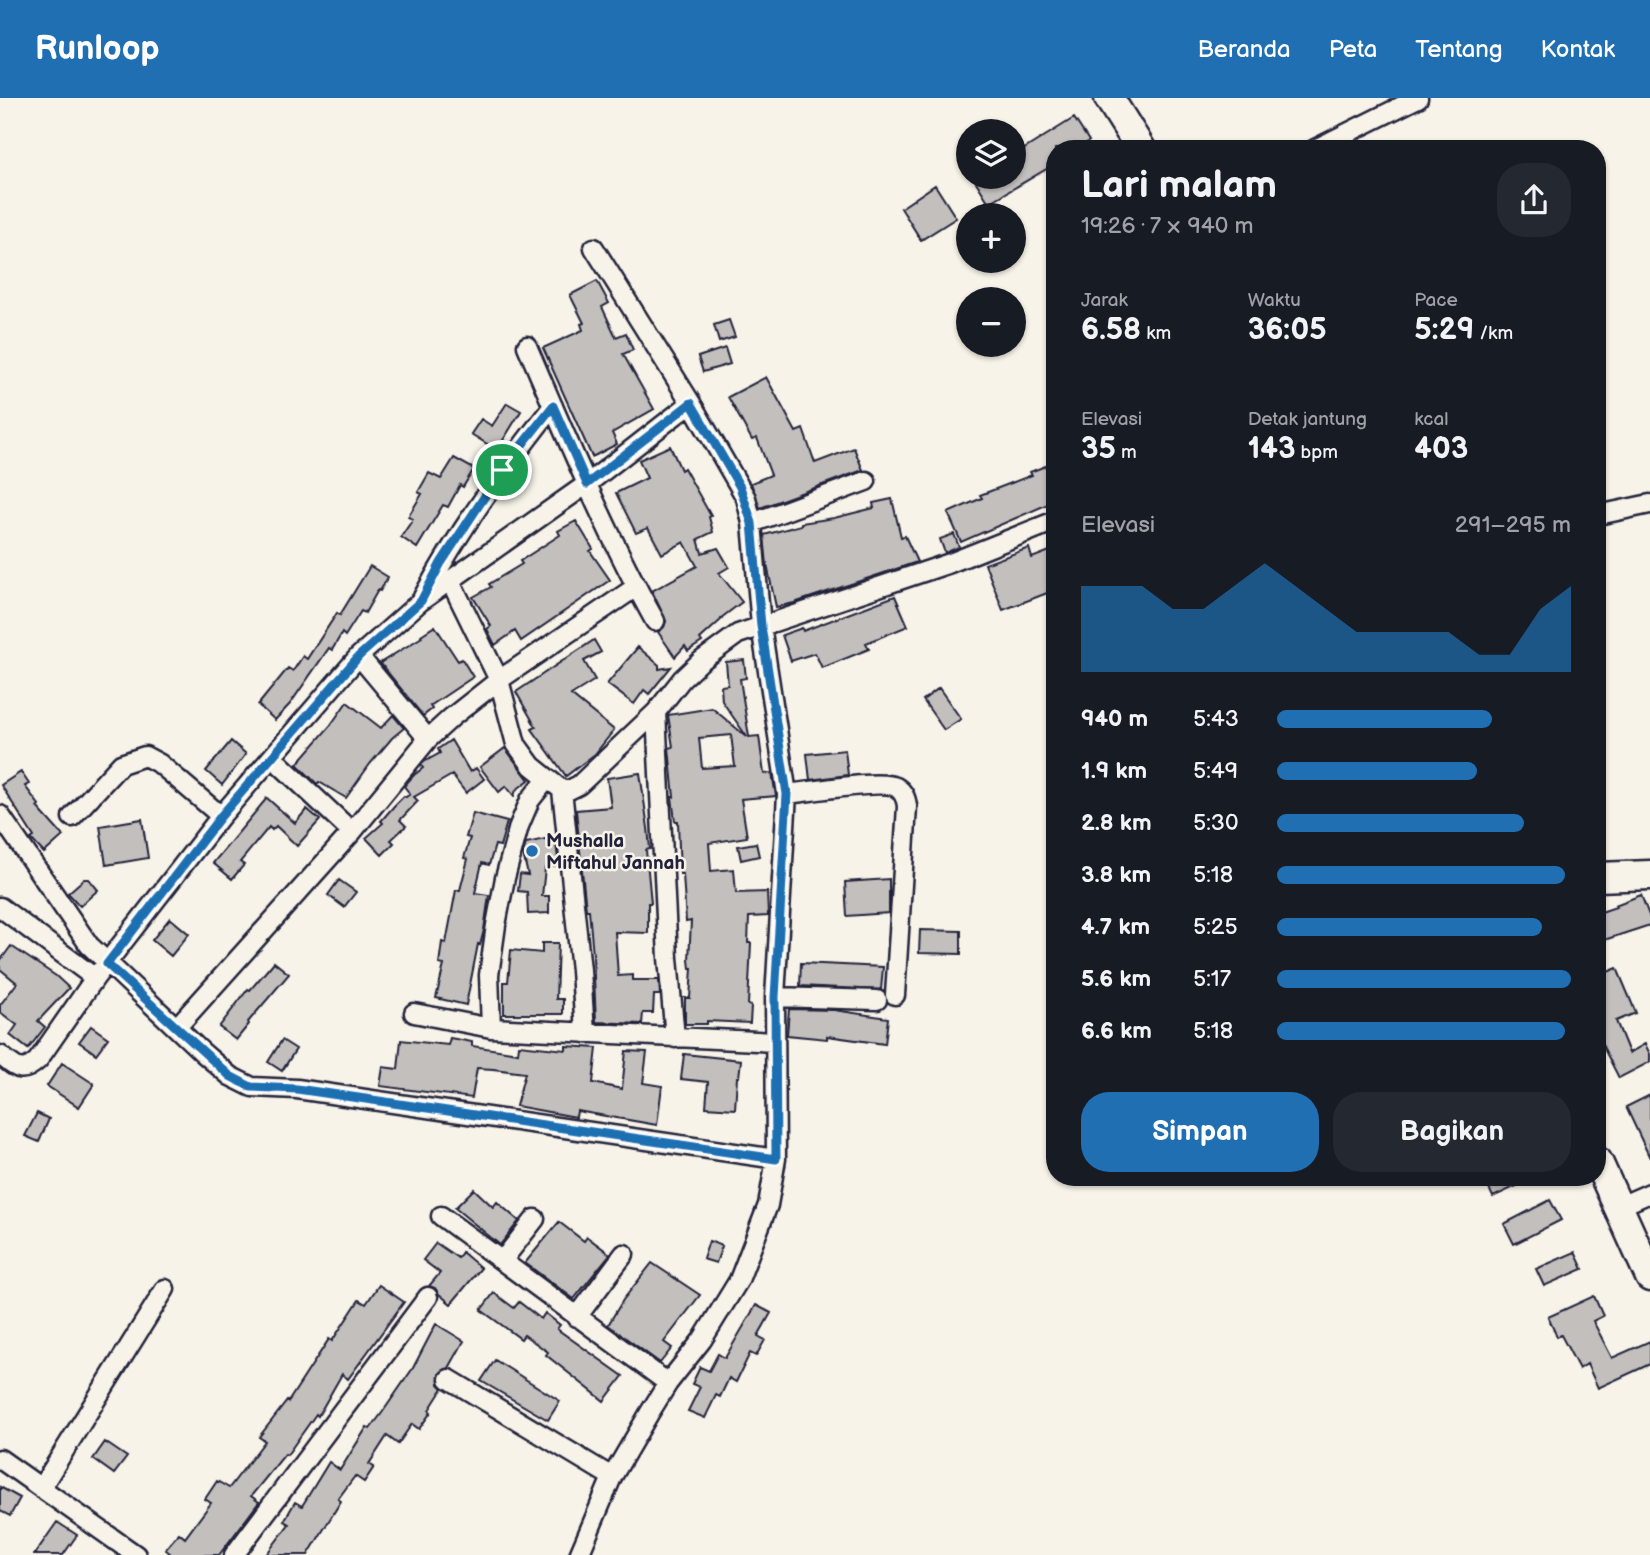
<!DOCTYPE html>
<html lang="id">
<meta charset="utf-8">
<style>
:root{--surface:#171b24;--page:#242831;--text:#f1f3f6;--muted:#9ea1a6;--accent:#1f6fb2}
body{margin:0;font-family:"Balsamiq Sans",sans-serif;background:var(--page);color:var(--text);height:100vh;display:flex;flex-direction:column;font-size:26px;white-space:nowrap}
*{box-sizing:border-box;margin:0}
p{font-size:23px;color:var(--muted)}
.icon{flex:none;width:38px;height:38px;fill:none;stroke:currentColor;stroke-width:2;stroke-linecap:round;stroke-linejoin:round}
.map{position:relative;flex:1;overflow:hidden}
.sheet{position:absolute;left:1046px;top:42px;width:560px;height:1046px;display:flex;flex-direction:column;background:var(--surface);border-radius:28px;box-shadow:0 2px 5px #0004}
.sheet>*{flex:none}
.tools{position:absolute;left:956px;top:21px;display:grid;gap:14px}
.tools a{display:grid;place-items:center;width:70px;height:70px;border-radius:50%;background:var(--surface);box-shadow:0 2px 5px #0004;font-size:35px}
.pin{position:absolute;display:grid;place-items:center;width:60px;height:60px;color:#fff;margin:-30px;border:4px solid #fff;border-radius:50%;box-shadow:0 2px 7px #0007}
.round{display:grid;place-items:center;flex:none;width:74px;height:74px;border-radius:28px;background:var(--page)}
.summary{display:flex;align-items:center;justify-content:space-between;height:119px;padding:0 35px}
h1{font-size:38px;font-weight:800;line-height:52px}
.stats{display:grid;grid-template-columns:repeat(3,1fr);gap:10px;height:119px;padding:7px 35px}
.stats div{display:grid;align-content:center}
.stats b{font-size:30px;font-weight:800}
.stats small{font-size:19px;font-weight:400}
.stats p{font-size:19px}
.chart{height:196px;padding:14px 35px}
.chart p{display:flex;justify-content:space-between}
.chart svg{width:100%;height:126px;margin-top:7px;fill:var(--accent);opacity:.7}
.primary-button{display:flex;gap:14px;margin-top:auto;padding:14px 35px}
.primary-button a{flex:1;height:80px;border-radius:28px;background:var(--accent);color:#fff;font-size:28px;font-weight:800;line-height:80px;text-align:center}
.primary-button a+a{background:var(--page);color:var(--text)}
ul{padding:0 35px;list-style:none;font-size:23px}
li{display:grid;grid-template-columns:112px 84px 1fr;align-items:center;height:52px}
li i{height:18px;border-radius:9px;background:var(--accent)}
header{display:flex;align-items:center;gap:42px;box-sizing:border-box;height:98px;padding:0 35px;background:var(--accent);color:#fff}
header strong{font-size:33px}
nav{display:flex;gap:38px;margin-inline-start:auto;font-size:24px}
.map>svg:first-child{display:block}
.building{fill:#c2bfbd;stroke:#22223b;stroke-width:2;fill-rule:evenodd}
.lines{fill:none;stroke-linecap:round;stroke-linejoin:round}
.minor-casing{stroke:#22223b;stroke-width:23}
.primary-casing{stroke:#22223b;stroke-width:33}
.minor{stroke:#f7f3e8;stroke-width:18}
.primary{stroke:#f7f3e8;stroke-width:28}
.route-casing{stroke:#fff;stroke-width:14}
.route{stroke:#1f6fb2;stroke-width:9}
.poi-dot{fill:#1f6fb2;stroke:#f7f3e8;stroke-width:2.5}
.labels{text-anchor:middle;stroke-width:5;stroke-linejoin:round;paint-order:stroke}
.poi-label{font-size:19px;font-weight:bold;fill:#22223b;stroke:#f7f3e8;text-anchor:start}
</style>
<header>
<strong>Runloop</strong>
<nav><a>Beranda</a><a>Peta</a><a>Tentang</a><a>Kontak</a></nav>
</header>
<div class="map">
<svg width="1650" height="1457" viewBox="0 0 1650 1457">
<rect width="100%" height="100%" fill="#f7f3e8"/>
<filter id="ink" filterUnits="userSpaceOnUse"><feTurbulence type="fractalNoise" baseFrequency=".0143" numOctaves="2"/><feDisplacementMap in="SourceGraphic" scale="14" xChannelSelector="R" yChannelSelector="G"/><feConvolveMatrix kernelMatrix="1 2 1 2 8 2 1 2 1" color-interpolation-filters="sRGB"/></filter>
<g filter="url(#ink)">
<path class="building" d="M 1074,20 L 1089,43 L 1078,51 L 1055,51 L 1055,66 L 989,105 L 973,79 L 1013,79 L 1013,58 Z
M 935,87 L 956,120 L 921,142 L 901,110 Z
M 597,183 L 609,205 L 602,209 L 616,239 L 626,235 L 633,252 L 623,256 L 654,311 L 612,335 L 617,346 L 592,359 L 543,250 L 583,232 L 581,226 L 584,225 L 570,197 Z
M 729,222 L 735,239 L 719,244 L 714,227 Z
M 725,250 L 730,266 L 703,274 L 698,259 Z
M 766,279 L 796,334 L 803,331 L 815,365 L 854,350 L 863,372 L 760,410 L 751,385 L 771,377 L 757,340 L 752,342 L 728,299 Z
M 507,305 L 521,313 L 497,352 L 471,336 L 481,321 L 492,328 Z
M 670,348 L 681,372 L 684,370 L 711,418 L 709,419 L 713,434 L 698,441 L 702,455 L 718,450 L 729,469 L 719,475 L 742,504 L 721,520 L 722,521 L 700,541 L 702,544 L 688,553 L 685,548 L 675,559 L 658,534 L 664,529 L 666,523 L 652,493 L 697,468 L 684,444 L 662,456 L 648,430 L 636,435 L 616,395 L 647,380 L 639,362 Z
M 454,360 L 474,371 L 463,389 L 460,387 L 448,409 L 443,407 L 417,450 L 401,439 L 413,421 L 408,419 L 422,396 L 418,394 L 429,375 L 441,381 Z
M 1048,367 L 1055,384 L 1055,403 L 961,444 L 948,415 L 982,400 L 980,397 L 1032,377 L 1030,374 Z
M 892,401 L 901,439 L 905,438 L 917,464 L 794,505 L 776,509 L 767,467 L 764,437 L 801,427 L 801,425 L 834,420 L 874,410 L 873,405 Z
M 576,423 L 593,451 L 590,453 L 610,482 L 521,543 L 515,533 L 495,547 L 487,531 L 491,528 L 473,499 L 491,489 L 489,486 L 522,466 L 520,463 L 560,437 L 558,433 Z
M 954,436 L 959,449 L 945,455 L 940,441 Z
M 1029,450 L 1032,460 L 1055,451 L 1055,492 L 1003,512 L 985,466 Z
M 370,468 L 388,479 L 380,493 L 378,492 L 365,515 L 361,513 L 345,538 L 342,535 L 332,552 L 329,550 L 290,606 L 275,622 L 258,607 L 288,570 L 293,573 L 303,558 L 307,561 L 337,515 L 340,517 Z
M 895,498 L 908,528 L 866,545 L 869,551 L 822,570 L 815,555 L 791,563 L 782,537 L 802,530 L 803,533 Z
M 435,528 L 458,563 L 462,561 L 473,579 L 430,608 L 432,611 L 423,618 L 380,565 L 422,539 L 421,537 Z
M 594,542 L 601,554 L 584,563 L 595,582 L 571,597 L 614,632 L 595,656 L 566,678 L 532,631 L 536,629 L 516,594 Z
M 638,549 L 659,567 L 659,571 L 671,569 L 649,596 L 644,592 L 634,606 L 607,586 Z
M 744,562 L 746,580 L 740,581 L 749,639 L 759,638 L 764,676 L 772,675 L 776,698 L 741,701 L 747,739 L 709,745 L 711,773 L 734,771 L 736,795 L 767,794 L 768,818 L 749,819 L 748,845 L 751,845 L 748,907 L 751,908 L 750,925 L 707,923 L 707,926 L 685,926 L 685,900 L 690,900 L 692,870 L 690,870 L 689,862 L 691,823 L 686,824 L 683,776 L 680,776 L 678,723 L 675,723 L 672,699 L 674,699 L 669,650 L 673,649 L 668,617 L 712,610 L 747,639 L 722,603 L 721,588 L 728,587 L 726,564 ZM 731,637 L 735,668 L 702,670 L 699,640 Z
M 939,590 L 961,621 L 944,632 L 923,602 Z
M 347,604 L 381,630 L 393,617 L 404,630 L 392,640 L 370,666 L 346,700 L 319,684 L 317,686 L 297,666 L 330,628 Z
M 451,642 L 470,674 L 476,670 L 484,681 L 466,695 L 452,677 L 414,699 L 418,703 L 400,722 L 406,728 L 391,742 L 394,745 L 382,757 L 366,740 L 383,725 L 381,723 L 394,708 L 404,698 L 406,699 L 410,696 L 404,688 L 414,677 L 423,670 L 421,667 L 424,664 L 440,655 L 438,651 Z
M 231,643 L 246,656 L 222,687 L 206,673 Z
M 505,650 L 529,682 L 516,692 L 514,698 L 506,688 L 499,694 L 480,669 Z
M 845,652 L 848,677 L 810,682 L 807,656 Z
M 21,674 L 29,686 L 25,688 L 39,707 L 37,709 L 63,738 L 44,755 L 31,741 L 34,739 L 1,687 Z
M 640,675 L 648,730 L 650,751 L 646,752 L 651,805 L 648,805 L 648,835 L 615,834 L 618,878 L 633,877 L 633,882 L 659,882 L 660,897 L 654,897 L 653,915 L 643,915 L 642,926 L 596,924 L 593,857 L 589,812 L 586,812 L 576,712 L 611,709 L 607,680 Z
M 267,700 L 295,725 L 307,711 L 320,722 L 297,748 L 276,728 L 272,732 L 269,729 L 240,764 L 244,767 L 232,781 L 213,765 Z
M 473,715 L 507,724 L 500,748 L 495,747 L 489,767 L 482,765 L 475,795 L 489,797 L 484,832 L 480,847 L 478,846 L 466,907 L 436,900 L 444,867 L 439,866 L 442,844 L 446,845 L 456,792 L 460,792 L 468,761 L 464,760 L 470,740 L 466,739 Z
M 142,721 L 148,760 L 106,767 L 100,728 Z
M 555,739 L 559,767 L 545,770 L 542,798 L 549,798 L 549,815 L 528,816 L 527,794 L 518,793 L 520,776 L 528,777 L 523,756 L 526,745 Z
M 756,745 L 759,758 L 741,762 L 738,748 Z
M 84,781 L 89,781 L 98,792 L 80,808 L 68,795 Z
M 889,781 L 889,815 L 847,818 L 845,784 Z
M 339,782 L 356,794 L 344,809 L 328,797 Z
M 1641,797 L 1650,820 L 1650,827 L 1598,844 L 1598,815 L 1616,809 L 1615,807 Z
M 170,820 L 189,836 L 171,858 L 152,842 Z
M 920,832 L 961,833 L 961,856 L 919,855 Z
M 542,845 L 558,845 L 556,901 L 563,901 L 563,916 L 504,916 L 504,884 L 508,884 L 511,852 L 542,855 Z
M 11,848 L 56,878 L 69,890 L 38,923 L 45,929 L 28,951 L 10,937 L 17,927 L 0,914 L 0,907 L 17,885 L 0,871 L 0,863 Z
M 274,864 L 289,876 L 248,924 L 249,926 L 236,942 L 219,929 L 248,891 L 250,892 Z
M 801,865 L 883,869 L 881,892 L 800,888 Z
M 1617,870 L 1636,915 L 1616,923 L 1629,955 L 1645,946 L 1650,956 L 1650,964 L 1619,980 L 1598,939 L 1598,878 Z
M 789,911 L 834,912 L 888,920 L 885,946 L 827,938 L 827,941 L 787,937 Z
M 91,928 L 108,940 L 96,956 L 79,944 Z
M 450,940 L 472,944 L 472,948 L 518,955 L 519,947 L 566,952 L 566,948 L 597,950 L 593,985 L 622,991 L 626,953 L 647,954 L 643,985 L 662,988 L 657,1027 L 577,1013 L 576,1019 L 516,1008 L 525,975 L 493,971 L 477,970 L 472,1000 L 380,988 L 383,969 L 398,971 L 401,942 L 448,947 Z
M 282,942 L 296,951 L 282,973 L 268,964 Z
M 684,956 L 741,962 L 739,979 L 737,979 L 735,1011 L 706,1009 L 708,984 L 681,981 Z
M 62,965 L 94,986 L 79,1009 L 47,988 Z
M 1650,997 L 1650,1060 L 1626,1009 Z
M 37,1015 L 49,1021 L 39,1044 L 25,1038 Z
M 1484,1080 L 1534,1080 L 1493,1099 Z
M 474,1091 L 493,1109 L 497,1104 L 519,1123 L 500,1147 L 455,1110 Z
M 1550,1102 L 1561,1122 L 1514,1146 L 1504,1126 Z
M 559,1124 L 584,1143 L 587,1139 L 610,1156 L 574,1201 L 525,1165 Z
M 709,1143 L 722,1148 L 716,1165 L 703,1161 Z
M 436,1145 L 458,1160 L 462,1154 L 481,1170 L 451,1206 L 439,1196 L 435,1190 L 429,1188 L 440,1175 L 423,1162 Z
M 1575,1154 L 1583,1171 L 1544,1188 L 1536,1171 Z
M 652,1165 L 700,1197 L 664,1244 L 672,1250 L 660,1265 L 608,1227 L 623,1202 Z
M 379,1187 L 404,1204 L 348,1281 L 342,1276 L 318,1318 L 316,1316 L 287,1357 L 285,1356 L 251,1398 L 259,1404 L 247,1420 L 219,1457 L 172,1457 L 165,1451 L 179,1435 L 185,1440 L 211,1405 L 205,1401 L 217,1383 L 229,1390 L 265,1343 L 259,1339 L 287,1303 L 288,1304 L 329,1241 L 332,1243 L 359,1202 L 366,1206 Z
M 494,1195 L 514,1210 L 519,1204 L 541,1221 L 545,1215 L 560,1227 L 557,1231 L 623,1278 L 604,1303 L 546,1257 L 548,1254 L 524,1237 L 521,1241 L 481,1212 Z
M 1594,1198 L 1603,1218 L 1593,1223 L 1612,1260 L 1650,1243 L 1650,1266 L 1598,1290 L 1587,1266 L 1579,1271 L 1561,1237 L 1557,1239 L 1548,1219 Z
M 756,1207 L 771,1215 L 758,1238 L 765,1242 L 756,1258 L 750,1255 L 736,1284 L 729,1280 L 720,1299 L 716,1297 L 705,1320 L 688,1313 L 700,1289 L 692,1286 L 700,1269 L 709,1273 L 718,1256 L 725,1260 Z
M 436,1226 L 464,1243 L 449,1270 L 439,1276 L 439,1286 L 443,1290 L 429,1312 L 431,1314 L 419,1331 L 412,1326 L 398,1346 L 387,1338 L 369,1366 L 374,1369 L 364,1384 L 355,1378 L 338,1401 L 341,1403 L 308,1457 L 266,1457 L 289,1426 L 284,1423 L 295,1404 L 302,1408 L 329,1364 L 340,1372 L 367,1329 L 370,1331 L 382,1315 L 413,1270 Z
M 495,1262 L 560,1303 L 548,1322 L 481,1283 Z
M 105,1344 L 127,1359 L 114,1376 L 93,1361 Z
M 0,1389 L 20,1400 L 10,1418 L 0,1413 Z
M 57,1424 L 77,1437 L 63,1457 L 34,1457 Z"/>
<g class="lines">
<defs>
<path id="minor" d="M 1315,51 L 1418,0
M 527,248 C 567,341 606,435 655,523
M 1598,417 L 1650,406
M 752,425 L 866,383
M 450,482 L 499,582 L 516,646 L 532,668 L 562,692 L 581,872 L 585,935
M 423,499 C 460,430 505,369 553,308
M 359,558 L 428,641
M 656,614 L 668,860 L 675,940
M 272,659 L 352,734
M 562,692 L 569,692 L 579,687 L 656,614 L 682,581 L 701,563 L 738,536 L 950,465 L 1055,423
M 787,696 C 808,694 881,681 896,689 C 903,693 906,700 907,708 L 895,897
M 0,717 L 89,847 L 202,954 L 230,978 L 252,989 L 297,991 L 776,1061
M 72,719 L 121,666 L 145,658 L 160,666 L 221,718
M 0,809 L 95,880
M 775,899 L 877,902
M 414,915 L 491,930 L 775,944
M 177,929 L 352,734 L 428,641 L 452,619 L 499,582 L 636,489
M 491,930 L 489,877 L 496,827 L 505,780 L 519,728 L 530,702 L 547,681
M 0,957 C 16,969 21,978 38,962 L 95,880 L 221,718 L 359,558 L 421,503 L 587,386 L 691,305
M 1618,1109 L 1650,1095
M 441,1118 L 668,1285
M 502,1163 L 535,1121
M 577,1219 L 624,1156
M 449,1281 L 612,1379
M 0,1361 L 136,1457
M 41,1390 L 165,1191
M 234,1457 L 428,1199
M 579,1457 L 612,1379 L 650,1314 L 668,1285 L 702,1242 L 739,1182 L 768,1107 L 776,1061 L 775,899 L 787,696 L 761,528 L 752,425 L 746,400 L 691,305 L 594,150"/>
<path id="primary" d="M 1109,0 L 1141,51
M 1598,779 L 1650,777
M 1598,1064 L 1650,1179"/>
</defs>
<use href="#minor" class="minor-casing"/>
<use href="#primary" class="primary-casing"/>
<use href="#minor" class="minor"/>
<use href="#primary" class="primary"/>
</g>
</g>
<g class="lines" filter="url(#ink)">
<defs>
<path id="route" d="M 691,305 L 740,389 L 752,425 L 761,528 L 787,696 L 775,899 L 776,1061 L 297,991 L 251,989 L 230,978 L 107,866 L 221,718 L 359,558 L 421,503 L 441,465 L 502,372 L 553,308 L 587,386 Z"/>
</defs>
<use href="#route" class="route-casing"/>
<use href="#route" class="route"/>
</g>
<circle class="poi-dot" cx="532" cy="753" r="7"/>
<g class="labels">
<g class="poi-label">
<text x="546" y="749">Mushalla<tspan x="546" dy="22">Miftahul Jannah</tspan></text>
</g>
</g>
</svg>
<div class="tools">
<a><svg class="icon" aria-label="layers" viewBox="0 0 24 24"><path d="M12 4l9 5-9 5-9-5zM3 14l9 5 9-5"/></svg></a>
<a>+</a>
<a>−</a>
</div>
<div class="pin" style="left:502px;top:372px;background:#1e9e55"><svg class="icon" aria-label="arrive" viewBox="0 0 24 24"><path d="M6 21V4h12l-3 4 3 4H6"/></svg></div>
<section class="sheet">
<div class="summary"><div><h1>Lari malam</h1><p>19:26 · 7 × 940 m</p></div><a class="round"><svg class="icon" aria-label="share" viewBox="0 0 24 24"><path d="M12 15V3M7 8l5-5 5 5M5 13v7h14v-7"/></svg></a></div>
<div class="stats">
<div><p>Jarak</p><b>6.58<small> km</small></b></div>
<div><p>Waktu</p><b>36:05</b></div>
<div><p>Pace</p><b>5:29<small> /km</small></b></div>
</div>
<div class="stats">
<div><p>Elevasi</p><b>35<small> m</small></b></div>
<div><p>Detak jantung</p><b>143<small> bpm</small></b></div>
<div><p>kcal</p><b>403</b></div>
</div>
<div class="chart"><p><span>Elevasi</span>291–295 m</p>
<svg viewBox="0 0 160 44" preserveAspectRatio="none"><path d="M0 44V14L10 14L20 14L30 22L40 22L50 14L60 6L70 14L80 22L90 30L100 30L110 30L120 30L130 38L140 38L150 22L160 14V44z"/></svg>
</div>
<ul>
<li><b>940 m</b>5:43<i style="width:73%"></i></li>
<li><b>1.9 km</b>5:49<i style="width:68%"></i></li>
<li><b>2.8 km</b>5:30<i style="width:84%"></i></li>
<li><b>3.8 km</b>5:18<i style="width:98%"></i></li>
<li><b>4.7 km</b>5:25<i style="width:90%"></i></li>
<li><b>5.6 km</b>5:17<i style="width:100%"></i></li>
<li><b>6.6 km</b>5:18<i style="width:98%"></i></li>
</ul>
<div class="primary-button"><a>Simpan</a><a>Bagikan</a></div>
</section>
</div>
